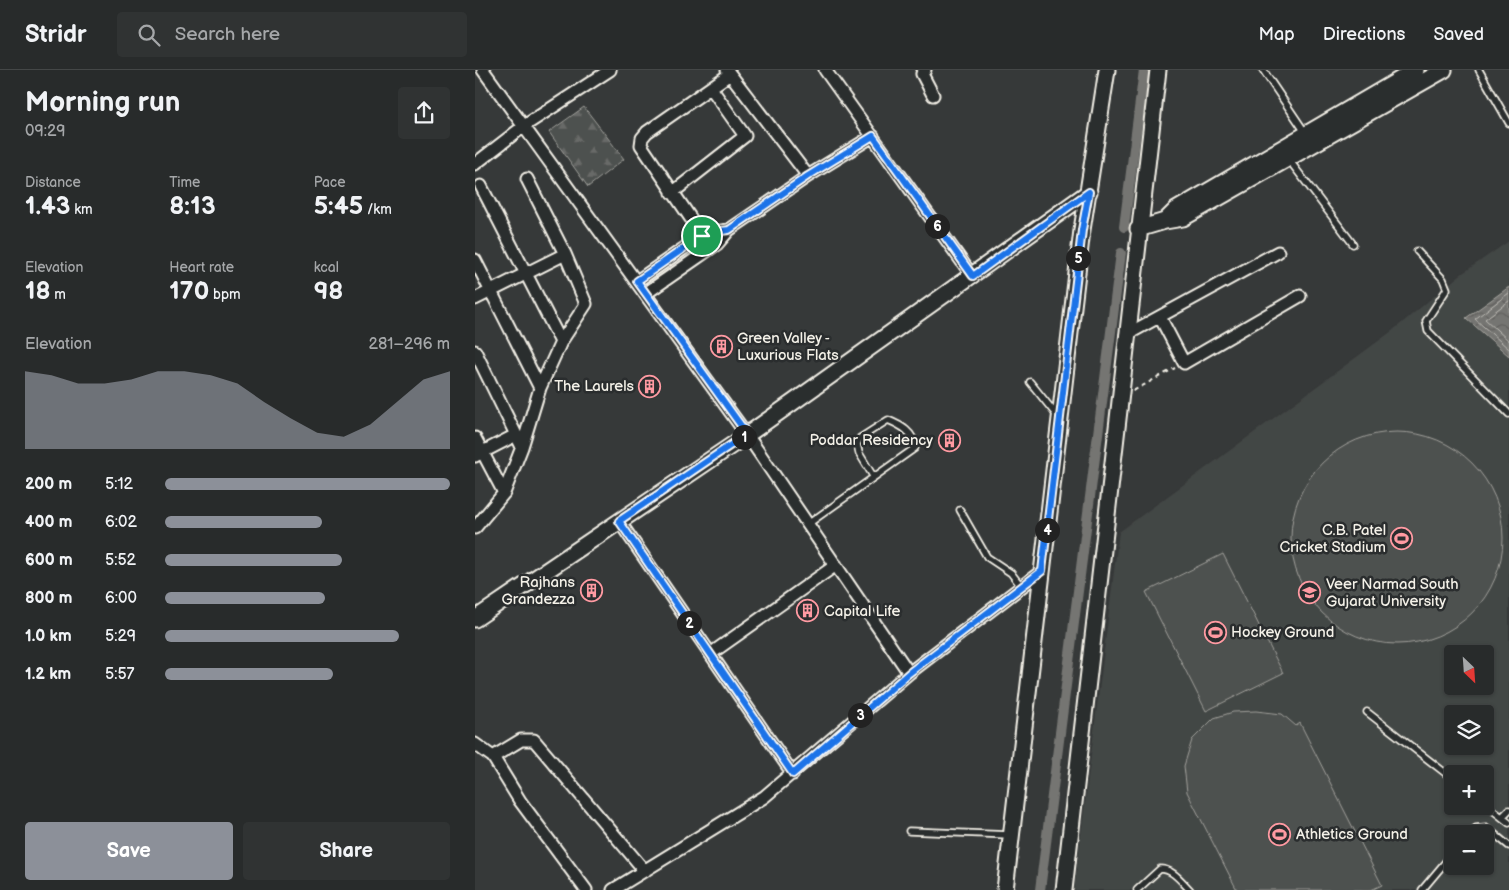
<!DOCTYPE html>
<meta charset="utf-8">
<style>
:root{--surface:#282b2b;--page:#303333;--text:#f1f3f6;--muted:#a5a7a9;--line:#444747;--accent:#8c9099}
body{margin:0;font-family:"Balsamiq Sans",sans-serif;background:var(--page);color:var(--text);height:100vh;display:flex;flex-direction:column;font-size:19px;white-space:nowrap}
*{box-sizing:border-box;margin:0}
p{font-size:16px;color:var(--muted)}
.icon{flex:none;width:28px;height:28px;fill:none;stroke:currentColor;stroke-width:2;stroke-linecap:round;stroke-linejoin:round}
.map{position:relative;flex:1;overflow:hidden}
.side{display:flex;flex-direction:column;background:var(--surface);width:475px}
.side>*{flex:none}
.needle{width:32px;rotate:155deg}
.fabs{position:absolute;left:969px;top:575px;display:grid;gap:10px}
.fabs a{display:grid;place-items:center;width:50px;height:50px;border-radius:5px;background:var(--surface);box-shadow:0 1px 4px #0004,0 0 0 1px var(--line);font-size:25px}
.pin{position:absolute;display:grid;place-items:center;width:42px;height:42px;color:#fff;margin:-21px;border:2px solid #fff;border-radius:50%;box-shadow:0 1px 5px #0007}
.km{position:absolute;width:25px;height:25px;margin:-12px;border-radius:50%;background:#222;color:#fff;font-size:14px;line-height:25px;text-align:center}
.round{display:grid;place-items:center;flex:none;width:52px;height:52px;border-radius:5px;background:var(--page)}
.headline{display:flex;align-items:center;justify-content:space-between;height:85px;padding:0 25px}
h1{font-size:28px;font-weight:600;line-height:38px}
.figures{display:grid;grid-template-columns:repeat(3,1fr);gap:8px;height:85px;padding:5px 25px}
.figures div{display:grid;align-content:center}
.figures b{font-size:25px;font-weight:600}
.figures small{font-size:14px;font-weight:400}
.figures p{font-size:14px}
.chart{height:140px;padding:10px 25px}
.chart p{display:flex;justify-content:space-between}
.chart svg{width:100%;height:90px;margin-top:5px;fill:var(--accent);opacity:.7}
.cta{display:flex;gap:10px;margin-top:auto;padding:10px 25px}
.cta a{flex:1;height:58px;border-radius:5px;background:var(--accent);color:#fff;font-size:20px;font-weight:600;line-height:58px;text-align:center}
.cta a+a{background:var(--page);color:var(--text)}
ul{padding:0 25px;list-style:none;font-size:16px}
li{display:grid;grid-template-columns:80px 60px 1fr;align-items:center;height:38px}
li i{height:12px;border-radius:6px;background:var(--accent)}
header{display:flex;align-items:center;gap:30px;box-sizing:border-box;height:70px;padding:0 25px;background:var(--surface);border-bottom:1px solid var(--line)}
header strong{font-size:24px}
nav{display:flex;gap:28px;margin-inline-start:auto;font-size:18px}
.search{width:350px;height:45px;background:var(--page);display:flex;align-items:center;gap:12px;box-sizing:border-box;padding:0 18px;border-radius:5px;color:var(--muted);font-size:19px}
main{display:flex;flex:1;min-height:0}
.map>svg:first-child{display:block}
.built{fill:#434645;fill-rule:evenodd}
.forest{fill:url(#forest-firs);stroke:#a1a19c}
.park{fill:#4e514f;stroke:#a1a19c}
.water{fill:url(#water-waves);stroke:#a8a7a1}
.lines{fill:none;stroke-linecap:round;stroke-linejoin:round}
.shore{stroke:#c1bfb9;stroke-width:1}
.canal{stroke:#757572;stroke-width:10}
.lane-casing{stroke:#f4f1e8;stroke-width:9}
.street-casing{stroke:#f4f1e8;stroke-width:15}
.secondary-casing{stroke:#f4f1e8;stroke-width:19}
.path{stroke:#f4f1e8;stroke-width:2;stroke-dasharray:5 4;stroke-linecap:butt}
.lane{stroke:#2a2d2e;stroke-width:5.5}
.street{stroke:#2a2d2e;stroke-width:11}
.secondary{stroke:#2a2d2e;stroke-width:15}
.route-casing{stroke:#fff;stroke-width:10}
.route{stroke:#1a73e8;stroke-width:6}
.labels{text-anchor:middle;stroke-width:5;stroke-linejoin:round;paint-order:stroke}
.poi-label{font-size:15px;fill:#f4f1e8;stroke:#2a2d2e;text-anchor:start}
</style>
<header>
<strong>Stridr</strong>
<div class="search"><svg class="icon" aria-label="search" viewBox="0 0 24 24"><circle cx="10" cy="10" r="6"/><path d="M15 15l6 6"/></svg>Search here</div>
<nav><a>Map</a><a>Directions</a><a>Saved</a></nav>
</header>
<main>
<section class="side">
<div class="headline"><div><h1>Morning run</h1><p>09:29</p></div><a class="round"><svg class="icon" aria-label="share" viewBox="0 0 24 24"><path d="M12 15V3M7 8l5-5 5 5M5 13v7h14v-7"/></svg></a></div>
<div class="figures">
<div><p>Distance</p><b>1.43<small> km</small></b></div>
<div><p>Time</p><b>8:13</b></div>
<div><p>Pace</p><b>5:45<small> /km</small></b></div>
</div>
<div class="figures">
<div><p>Elevation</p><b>18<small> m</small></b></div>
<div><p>Heart rate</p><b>170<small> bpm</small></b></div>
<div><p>kcal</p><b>98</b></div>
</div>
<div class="chart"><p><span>Elevation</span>281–296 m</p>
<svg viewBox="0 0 160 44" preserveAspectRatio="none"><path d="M0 44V6L10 8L20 12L30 12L40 10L50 6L60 6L70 8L80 12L90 21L100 29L110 36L120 38L130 32L140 21L150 10L160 6V44z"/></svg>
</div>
<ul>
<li><b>200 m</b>5:12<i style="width:100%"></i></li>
<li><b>400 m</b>6:02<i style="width:55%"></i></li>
<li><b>600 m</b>5:52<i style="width:62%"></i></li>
<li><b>800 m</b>6:00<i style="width:56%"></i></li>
<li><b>1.0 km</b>5:29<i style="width:82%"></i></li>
<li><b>1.2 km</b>5:57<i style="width:59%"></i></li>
</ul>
<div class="cta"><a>Save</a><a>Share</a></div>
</section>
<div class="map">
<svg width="1034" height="820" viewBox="0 0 1034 820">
<defs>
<pattern id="forest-firs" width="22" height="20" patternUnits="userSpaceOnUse" patternTransform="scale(1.25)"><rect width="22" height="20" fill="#4e514f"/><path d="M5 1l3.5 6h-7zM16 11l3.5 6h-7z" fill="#686a68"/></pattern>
<pattern id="water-waves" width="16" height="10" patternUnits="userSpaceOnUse" patternTransform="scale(1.25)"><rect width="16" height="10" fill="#757572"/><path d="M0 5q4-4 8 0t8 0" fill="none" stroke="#5f5e5c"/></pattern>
</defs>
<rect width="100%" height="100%" fill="#363939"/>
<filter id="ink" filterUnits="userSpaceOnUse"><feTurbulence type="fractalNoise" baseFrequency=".02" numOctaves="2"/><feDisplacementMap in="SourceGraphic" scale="10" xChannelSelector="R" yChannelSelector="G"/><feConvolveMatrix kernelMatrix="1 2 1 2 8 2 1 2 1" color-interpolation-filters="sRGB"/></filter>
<g filter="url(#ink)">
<path class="built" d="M 1034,171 L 1034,820 L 599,820 L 644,462 L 917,261 L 985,205 ZM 978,584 L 1010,584 L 1010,616 L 978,616 ZM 978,644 L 1010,644 L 1010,676 L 978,676 ZM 978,704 L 1010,704 L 1010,736 L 978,736 ZM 978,764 L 1010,764 L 1010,796 L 978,796 Z"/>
<path class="forest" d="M 109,37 L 149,89 L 113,117 L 74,62 Z"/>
<path class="park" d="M816 468a106 106 0 1 1 212 0a106 106 0 1 1-212 0Z
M 748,484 L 808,603 L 731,641 L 671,522 Z
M 781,641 L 807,644 L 821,656 L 825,653 L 907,815 L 896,820 L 762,820 L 712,722 L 709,696 L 717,670 L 739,648 L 758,642 Z"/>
<path class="water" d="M 1034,217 L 1034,286 L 991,248 Z"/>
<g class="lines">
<path class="shore" d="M 1034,223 L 1000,249 L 1034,279
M 1034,231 L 1010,249 L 1034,271"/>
<path class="canal" d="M 649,157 L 669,0
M 565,820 L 646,183"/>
<defs>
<path id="lane" d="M 788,0 L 830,62
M 1004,0 L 1034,53
M 814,90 L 878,174
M 942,181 L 968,209 L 972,219 L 951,251 L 953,261 L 1034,344
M 555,312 L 583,347
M 485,440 L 512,487 L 536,503 L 546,516
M 333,454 L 440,378 C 440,362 425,355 413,350 L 385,368 L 382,374 L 384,383 L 398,406
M 892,642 L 978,709
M 1010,734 L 1034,753
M 1027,747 L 1034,740
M 434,761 L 535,765
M 994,764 L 1001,758 L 1011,757 L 1034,776
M 662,820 L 685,799 C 698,799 706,811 715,820
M 947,820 L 978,783"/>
<path id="street" d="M 8,0 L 272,365 L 434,603
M 350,0 L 498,207
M 450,0 L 447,4 L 458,25
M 0,94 L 49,56 L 135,0
M 333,106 L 398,66
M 6,116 L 86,272
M 197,123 L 270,66 L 236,18
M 227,165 L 166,75 L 167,68 L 172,62 L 255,4
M 0,190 L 65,318
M 162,211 L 231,163 L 254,160
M 170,224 L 242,174 L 254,160 L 333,106 L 252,0
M 0,229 L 90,184
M 685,247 L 709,293 L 825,226
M 651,265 L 803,182
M 0,281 L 47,377
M 0,368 L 29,423
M 0,386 L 41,365
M 144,451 L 318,704
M 0,458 L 29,423 L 47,377 L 65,318 L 86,272 L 111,234 L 90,184 L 52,109
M 241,580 L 361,495
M 0,674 L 18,687 L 45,731 L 111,820
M 18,687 L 46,670 L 59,670 L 170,801
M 138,820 L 289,727 L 434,603 L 567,501"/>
<path id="secondary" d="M 690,151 L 701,140 L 941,0
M 663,159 L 690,151 L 708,148 L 969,0
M 0,549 L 272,365 L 614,122
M 530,820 L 607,160 L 632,0
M 589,820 L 683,0"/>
</defs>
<use href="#lane" class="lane-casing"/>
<use href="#street" class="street-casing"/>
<use href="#secondary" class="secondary-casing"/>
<path class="path" d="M 658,321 L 700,298"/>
<use href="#lane" class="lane"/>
<use href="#street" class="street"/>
<use href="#secondary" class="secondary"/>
</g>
</g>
<g class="lines" filter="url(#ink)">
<defs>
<path id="route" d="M 398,66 L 498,206 L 614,122 L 607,160 L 567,501 L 434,603 L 318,704 L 144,451 L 272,364 L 162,211 L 231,163 L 254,160 L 333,106 Z"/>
</defs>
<use href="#route" class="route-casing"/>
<use href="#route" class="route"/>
</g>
<defs>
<symbol id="building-ring" viewBox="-11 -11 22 22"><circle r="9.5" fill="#2a2d2e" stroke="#ff9aa2" stroke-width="1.5"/><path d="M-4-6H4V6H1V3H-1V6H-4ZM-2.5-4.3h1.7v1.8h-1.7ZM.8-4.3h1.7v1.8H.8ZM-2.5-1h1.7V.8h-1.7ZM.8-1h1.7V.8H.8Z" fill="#ff9aa2"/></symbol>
<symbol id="stadium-ring" viewBox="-11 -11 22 22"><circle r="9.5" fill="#2a2d2e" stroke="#ff9aa2" stroke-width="1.5"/><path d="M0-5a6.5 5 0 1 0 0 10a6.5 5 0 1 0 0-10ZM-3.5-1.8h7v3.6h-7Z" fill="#ff9aa2"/></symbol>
<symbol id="university-ring" viewBox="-11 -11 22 22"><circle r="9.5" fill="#2a2d2e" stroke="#ff9aa2" stroke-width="1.5"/><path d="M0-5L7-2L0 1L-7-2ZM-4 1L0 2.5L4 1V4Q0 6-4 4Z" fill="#ff9aa2"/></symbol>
</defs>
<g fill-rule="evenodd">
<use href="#building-ring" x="234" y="264" width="25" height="25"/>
<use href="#building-ring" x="162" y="304" width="25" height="25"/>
<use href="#building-ring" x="462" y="358" width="25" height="25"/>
<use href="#stadium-ring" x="914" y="456" width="25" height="25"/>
<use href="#building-ring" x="104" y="508" width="25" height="25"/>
<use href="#university-ring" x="822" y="510" width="25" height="25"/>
<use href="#building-ring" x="320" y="528" width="25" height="25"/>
<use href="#stadium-ring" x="728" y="550" width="25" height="25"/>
<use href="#stadium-ring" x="792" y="752" width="25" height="25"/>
</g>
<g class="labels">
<g class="poi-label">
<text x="262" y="273">Green Valley -<tspan x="262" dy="17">Luxurious Flats</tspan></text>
<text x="159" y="321" text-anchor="end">The Laurels</text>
<text x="458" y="375" text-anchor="end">Poddar Residency</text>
<text x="911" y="465" text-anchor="end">C.B. Patel<tspan x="911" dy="17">Cricket Stadium</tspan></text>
<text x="100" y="517" text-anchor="end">Rajhans<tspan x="100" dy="17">Grandezza</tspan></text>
<text x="851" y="519">Veer Narmad South<tspan x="851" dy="17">Gujarat University</tspan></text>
<text x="349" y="546">Capital Life</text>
<text x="756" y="567">Hockey Ground</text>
<text x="821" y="769">Athletics Ground</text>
</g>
</g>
</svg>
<div class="fabs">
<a><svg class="needle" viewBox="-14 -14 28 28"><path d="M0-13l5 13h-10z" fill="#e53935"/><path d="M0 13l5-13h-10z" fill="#a5a7a9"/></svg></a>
<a><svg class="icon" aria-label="layers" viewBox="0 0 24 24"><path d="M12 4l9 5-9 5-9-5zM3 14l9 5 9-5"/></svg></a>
<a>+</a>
<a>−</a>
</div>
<div class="pin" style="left:227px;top:166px;background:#1e9e55"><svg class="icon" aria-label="arrive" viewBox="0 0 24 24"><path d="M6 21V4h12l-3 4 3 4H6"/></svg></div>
<b class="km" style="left:269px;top:367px">1</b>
<b class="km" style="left:214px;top:553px">2</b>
<b class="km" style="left:385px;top:645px">3</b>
<b class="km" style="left:572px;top:460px">4</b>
<b class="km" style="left:603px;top:188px">5</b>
<b class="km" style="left:462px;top:156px">6</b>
</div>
</main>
